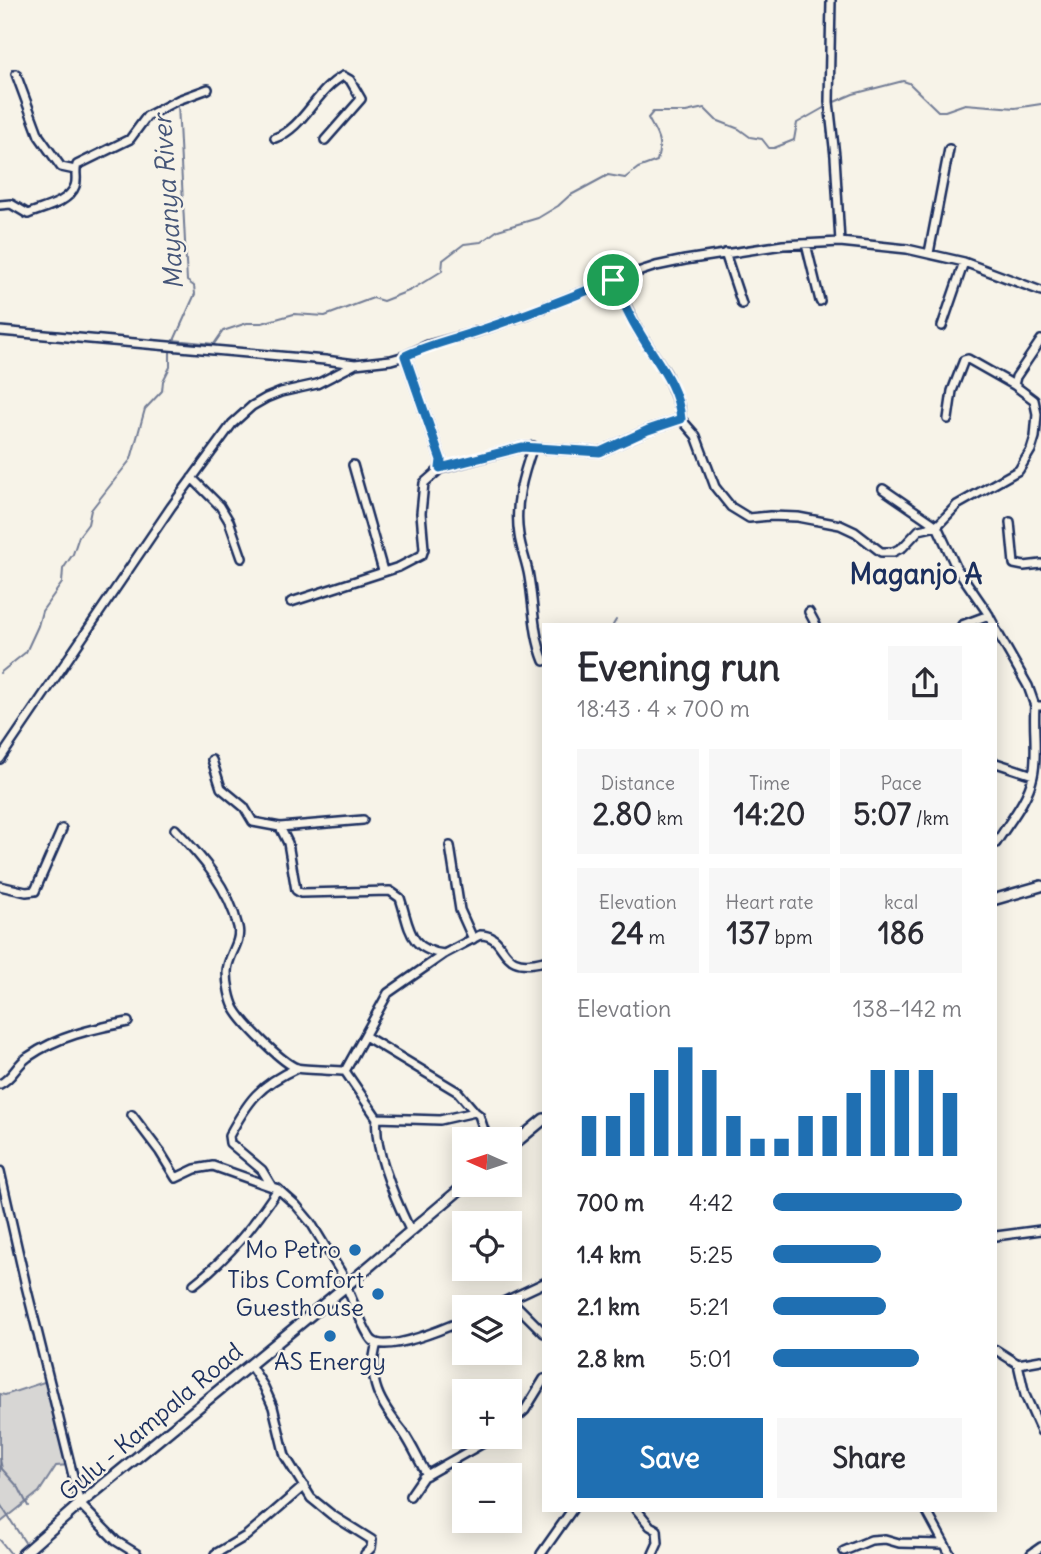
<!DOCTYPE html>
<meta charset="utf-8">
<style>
:root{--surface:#fff;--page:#f7f7f7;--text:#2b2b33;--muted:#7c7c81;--accent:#1f6fb2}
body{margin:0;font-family:Delius,sans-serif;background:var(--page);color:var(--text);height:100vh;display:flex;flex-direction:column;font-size:26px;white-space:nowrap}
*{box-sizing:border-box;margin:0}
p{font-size:23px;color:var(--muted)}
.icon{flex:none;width:38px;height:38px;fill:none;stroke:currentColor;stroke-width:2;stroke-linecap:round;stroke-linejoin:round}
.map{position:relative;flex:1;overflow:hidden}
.drawer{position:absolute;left:542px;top:623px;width:455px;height:889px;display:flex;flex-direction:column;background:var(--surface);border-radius:0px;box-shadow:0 4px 18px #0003}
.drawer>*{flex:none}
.needle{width:46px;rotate:273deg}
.buttons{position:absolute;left:452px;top:1127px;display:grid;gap:14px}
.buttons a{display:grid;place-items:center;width:70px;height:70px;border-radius:0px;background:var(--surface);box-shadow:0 4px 18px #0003;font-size:35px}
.pin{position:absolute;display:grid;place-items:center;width:60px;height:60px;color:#fff;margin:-30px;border:4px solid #fff;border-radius:50%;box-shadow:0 2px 7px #0007}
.round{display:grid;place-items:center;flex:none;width:74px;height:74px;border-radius:0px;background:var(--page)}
.overview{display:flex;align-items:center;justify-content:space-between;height:119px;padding:0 35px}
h1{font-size:38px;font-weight:800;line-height:52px}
.metrics{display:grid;grid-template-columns:repeat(3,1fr);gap:10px;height:119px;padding:7px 35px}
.metrics div{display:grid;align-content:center;border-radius:0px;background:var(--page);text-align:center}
.metrics b{font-size:30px;font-weight:800}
.metrics small{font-size:19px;font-weight:400}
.metrics p{font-size:19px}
.chart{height:196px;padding:14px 35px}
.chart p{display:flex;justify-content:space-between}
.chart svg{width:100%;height:126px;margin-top:7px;stroke:var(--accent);stroke-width:6}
.button{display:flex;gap:14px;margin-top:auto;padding:14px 35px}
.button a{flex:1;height:80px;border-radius:0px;background:var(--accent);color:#fff;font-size:28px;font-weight:800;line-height:80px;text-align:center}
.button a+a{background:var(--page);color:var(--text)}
ul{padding:0 35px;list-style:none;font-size:23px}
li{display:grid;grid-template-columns:112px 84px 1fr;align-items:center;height:52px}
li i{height:18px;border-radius:9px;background:var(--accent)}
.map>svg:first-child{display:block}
.green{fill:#d7d6d4;stroke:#798299;stroke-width:2}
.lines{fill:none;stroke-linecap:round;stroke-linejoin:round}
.stream{stroke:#727c95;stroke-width:2}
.minor-casing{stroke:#1b2f5e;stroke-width:12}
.major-casing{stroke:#1b2f5e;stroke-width:14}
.minor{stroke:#f7f3e8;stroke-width:7}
.major{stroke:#f7f3e8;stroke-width:9}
.route-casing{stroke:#fff;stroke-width:14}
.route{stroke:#1f6fb2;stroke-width:9}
.poi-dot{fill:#1f6fb2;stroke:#f7f3e8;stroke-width:2.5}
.labels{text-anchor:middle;stroke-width:5;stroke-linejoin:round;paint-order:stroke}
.poi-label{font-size:24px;fill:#1b2f5e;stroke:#f7f3e8;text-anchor:end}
.street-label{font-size:24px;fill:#1b2f5e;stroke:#f7f3e8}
.water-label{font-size:26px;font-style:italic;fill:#465679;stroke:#f7f3e8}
.quarter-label{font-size:28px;font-weight:bold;fill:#1b2f5e;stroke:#f7f3e8}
</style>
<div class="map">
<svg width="1041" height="1554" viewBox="0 0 1041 1554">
<rect width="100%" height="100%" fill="#f7f3e8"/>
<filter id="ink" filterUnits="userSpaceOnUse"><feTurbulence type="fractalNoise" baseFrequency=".0143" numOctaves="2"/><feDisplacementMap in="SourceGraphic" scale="14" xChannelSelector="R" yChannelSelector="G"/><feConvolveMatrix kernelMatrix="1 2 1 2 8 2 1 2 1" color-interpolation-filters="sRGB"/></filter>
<g filter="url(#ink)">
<path class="green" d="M 47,1381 L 69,1465 L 56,1466 L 39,1492 L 0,1523 L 0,1394 L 5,1395 Z"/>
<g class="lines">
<path class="stream" d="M 832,103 L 853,94 L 903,81 L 909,83 L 938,111 L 945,111 L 965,104 L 1015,108 L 1041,104
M 173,340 L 214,344 L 223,331 L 247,323 L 262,323 L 294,314 L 325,316 L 373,298 L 383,301 L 411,290 L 442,271 L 443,260 L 464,244 L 481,242 L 498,230 L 538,218 L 558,206 L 569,196 L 608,175 L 625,178 L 638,168 L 657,161 C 663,139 656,134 648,118 L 653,112 L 686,112 L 704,108 L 716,120 L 739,129 L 750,137 L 762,139 L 769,148 L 774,148 L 794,140 L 797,123 L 827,106
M 172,345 L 195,294 L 194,286 L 187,281 L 178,104
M 613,625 L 616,620
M 0,673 L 26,652 L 38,626 L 42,611 L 62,583 L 63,569 L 73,554 L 79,536 L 88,524 L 91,510 L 131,459 L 145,409 L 162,391 L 163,381 L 170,367 L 170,350
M 0,1459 L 2,1469 L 19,1488 L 28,1506
M 0,1504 L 26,1544
M 0,1540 L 11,1554"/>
<defs>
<path id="minor" d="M 831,0 L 829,102 L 835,156 L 840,242
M 16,74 L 39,136 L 61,167 L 75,170
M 275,138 C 304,128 316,90 343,76 L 350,80 L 361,99 L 325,140
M 0,205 L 11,204 L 28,214 C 42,208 69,203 75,186 C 78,178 74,172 77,165 L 130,139 L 147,116 L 178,100 L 208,89
M 806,244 L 820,301
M 725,253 L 742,304
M 929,253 L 949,149
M 613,280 L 639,332 L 666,373 L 680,408 L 681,419 L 696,436 L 715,487 L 731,507 L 749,518 L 770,516 L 798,517 L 840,525 L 855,532 L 881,552 L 893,552 L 903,547 L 919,530 L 937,526 L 957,505 L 1019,470 L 1031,450 L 1035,437 L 1037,414 L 1034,400 L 1014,385 L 1016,377 L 1041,340
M 942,326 L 964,262
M 0,331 L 325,360 L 355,364 L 391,360 L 405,356 L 428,345 L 473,333 L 530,313 L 613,280 L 656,266 L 685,260 L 783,245 L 840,242 L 907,249 L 964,262 L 1041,291
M 948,419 L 952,391 L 964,360 L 968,359 L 1014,385
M 533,446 C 523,475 514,504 519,535 C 521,550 527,563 529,577 C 534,606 533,634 544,661
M 353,465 L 383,571
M 440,469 L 522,447 L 600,452 L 648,430 L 681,419
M 192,478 L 220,506 L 229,521 L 242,558
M 883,489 L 937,526 L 956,567 L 987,612 L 994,625
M 1010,522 L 1014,564 L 1024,566 L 1041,564
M 291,602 L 399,567 L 422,555 L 424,549 L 421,513 L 424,483 L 440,469 L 441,460 L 405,356
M 809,612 L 816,625
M 962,625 L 989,615
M 996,630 L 1028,686 L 1035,706 L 1041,706
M 0,759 L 171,507 L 232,424 L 252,406 L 266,398 L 281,392 L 317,384 L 354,365
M 212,760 L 221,788 L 244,807 L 253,822 L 280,827 L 288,843 L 296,890 L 301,893 L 390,891 L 400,898 C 410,928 408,949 444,954
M 996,763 L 1033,775
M 280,827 L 363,820
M 175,829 C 202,857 229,888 238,927 C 242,943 227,956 227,972 C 227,983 230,1000 235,1009 C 243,1023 282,1063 297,1068 C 304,1070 335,1070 345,1071
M 996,843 C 1009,822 1028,800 1033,776 C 1038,754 1033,729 1035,706
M 450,846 L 460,910 L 473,939
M 0,886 L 26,892 L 35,891 L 62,829
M 365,1036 L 458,1092 L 475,1112
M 345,1071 L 388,993 L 444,954 L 480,935 C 510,935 495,974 544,961
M 345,1071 L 377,1118 L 440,1120 L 475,1112 L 479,1115 L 487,1139
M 0,1084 C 13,1078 16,1065 28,1057 C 58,1036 92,1029 128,1022
M 132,1115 L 160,1152 L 176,1178 L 195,1169 L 213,1166 L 278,1189 L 296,1205 L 311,1223 L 348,1284
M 377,1118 C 373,1150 396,1201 410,1230
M 0,1171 L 26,1286 L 80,1504 L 116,1541 L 137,1554
M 271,1185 L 262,1170 L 230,1143 L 229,1136 C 248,1101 259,1085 297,1068
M 996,1236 L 1041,1230
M 194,1284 C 229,1257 254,1225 278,1189
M 346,1286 C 351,1296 366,1336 373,1341 C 388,1353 448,1327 464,1320
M 511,1300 L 544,1333
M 493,1307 L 544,1283
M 377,1343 C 366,1381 380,1403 403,1432 C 412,1445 419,1461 427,1475
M 996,1350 L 1018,1364 L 1041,1360
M 1018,1364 L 1025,1395 L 1041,1431
M 250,1365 L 264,1387 L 273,1407 L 285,1456 L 311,1498 L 332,1515 L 372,1540 L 371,1548 L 365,1554
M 509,1425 L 525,1410 L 544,1379
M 410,1496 L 423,1477 L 494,1437
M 637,1510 L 650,1526 L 657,1530 L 658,1543 L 653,1554
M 926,1510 L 950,1554
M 844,1551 L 871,1540 L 885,1539 L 899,1543 L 944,1544
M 215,1554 L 246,1536 L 304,1486
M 541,1554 L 572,1510
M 1031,1554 L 1041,1547"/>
<path id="major" d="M 996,899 L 1041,886
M 509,1148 L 544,1119
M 23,1554 L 80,1504 L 346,1286 L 465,1185"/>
</defs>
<use href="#minor" class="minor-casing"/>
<use href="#major" class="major-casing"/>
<use href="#minor" class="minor"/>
<use href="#major" class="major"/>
</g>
</g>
<g class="lines" filter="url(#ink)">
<defs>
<path id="route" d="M 613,280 C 621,297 628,314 638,330 C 655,360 678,384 681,419 L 648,430 L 600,452 L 522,447 L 440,468 L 441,460 L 405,356 C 430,344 455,339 481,330 C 526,315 569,298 613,280 Z"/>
</defs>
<use href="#route" class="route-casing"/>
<use href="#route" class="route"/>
</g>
<g class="poi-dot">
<circle cx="355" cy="1250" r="7"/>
<circle cx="378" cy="1294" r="7"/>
<circle cx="330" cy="1336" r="7"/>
</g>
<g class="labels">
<g class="poi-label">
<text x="341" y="1258">Mo Petro</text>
<text x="364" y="1288">Tibs Comfort<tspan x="364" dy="28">Guesthouse</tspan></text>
<text x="330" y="1370" text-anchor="middle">AS Energy</text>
</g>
<g class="street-label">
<text transform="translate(151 1422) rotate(-40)" y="8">Gulu - Kampala Road</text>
</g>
<g class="water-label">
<text transform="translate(168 202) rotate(-94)" y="9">Mayanya River</text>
</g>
<g class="quarter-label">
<text x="916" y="584">Maganjo A</text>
</g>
</g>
</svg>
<div class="buttons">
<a><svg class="needle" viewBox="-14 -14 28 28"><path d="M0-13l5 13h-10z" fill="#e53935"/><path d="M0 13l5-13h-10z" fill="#7c7c81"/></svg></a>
<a><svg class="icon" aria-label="locate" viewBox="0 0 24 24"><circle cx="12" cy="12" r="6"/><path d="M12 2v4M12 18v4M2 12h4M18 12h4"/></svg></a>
<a><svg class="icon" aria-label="layers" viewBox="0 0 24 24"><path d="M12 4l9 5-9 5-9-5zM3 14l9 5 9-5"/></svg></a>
<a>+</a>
<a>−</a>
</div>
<div class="pin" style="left:613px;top:280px;background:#1e9e55"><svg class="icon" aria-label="arrive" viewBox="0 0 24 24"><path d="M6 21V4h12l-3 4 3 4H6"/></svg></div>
<section class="drawer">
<div class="overview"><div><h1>Evening run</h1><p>18:43 · 4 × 700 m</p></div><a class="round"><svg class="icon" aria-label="share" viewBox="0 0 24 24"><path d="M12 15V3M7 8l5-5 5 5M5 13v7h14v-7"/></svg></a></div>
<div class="metrics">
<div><p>Distance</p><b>2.80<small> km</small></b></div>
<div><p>Time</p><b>14:20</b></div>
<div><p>Pace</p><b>5:07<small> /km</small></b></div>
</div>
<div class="metrics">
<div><p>Elevation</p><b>24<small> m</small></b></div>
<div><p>Heart rate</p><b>137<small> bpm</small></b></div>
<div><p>kcal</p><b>186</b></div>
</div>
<div class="chart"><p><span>Elevation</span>138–142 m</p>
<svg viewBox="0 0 160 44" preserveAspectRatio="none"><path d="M5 44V30M15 44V30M25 44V22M35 44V14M45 44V6M55 44V14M65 44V30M75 44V38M85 44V38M95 44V30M105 44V30M115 44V22M125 44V14M135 44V14M145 44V14M155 44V22"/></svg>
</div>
<ul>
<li><b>700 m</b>4:42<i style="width:100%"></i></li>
<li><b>1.4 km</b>5:25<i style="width:57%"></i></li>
<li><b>2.1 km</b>5:21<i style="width:60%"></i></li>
<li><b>2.8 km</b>5:01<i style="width:77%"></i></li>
</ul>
<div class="button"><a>Save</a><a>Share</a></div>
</section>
</div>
